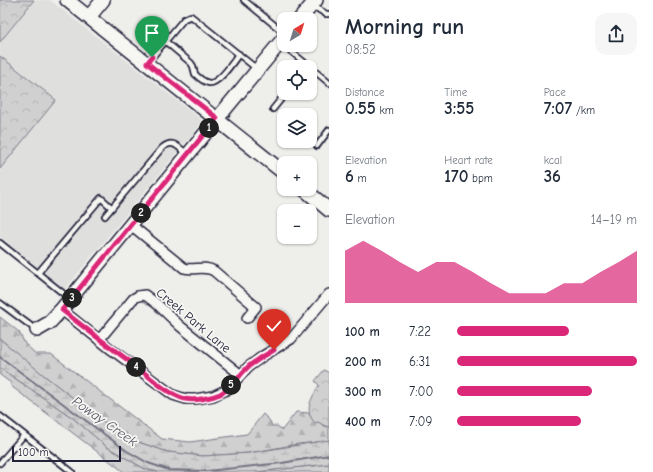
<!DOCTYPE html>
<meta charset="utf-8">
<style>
:root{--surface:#fff;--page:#f6f6f7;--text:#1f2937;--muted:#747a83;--accent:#db2777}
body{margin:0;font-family:"Comic Neue",sans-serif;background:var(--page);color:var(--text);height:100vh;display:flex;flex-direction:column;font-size:15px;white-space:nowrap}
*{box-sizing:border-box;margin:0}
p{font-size:13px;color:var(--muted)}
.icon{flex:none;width:22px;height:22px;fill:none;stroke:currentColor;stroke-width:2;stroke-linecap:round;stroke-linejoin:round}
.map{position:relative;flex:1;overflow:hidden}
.sheet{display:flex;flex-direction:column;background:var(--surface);width:324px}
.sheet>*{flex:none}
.needle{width:26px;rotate:38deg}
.fabs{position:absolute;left:277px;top:12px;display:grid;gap:8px}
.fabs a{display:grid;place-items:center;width:40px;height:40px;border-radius:8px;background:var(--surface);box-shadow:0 1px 3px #0004;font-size:20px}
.scale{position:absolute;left:12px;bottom:10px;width:109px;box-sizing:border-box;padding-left:4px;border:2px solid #22223b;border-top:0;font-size:11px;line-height:14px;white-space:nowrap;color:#22223b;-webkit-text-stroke:3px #f6f6f2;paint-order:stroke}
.pin{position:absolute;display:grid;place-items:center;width:34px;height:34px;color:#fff;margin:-41px -17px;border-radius:50% 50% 50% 0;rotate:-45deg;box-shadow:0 0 4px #0007}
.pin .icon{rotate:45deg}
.km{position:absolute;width:20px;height:20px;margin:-10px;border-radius:50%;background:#222;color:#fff;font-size:11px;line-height:20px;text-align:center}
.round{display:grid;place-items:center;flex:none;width:42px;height:42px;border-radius:12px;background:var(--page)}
.head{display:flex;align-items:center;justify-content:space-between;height:68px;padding:0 16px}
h1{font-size:22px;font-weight:800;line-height:30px}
.metrics{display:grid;grid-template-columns:repeat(3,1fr);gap:6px;height:68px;padding:4px 16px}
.metrics div{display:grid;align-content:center}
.metrics b{font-size:17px;font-weight:800}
.metrics small{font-size:11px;font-weight:400}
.metrics p{font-size:11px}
.chart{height:112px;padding:8px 16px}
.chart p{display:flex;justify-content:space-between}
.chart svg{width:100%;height:72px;margin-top:4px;fill:var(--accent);opacity:.7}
ul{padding:0 16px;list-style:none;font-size:13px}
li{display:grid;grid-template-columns:64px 48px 1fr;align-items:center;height:30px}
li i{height:10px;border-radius:5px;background:var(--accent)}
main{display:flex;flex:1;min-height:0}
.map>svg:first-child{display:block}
.built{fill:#dfdfde}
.forest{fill:url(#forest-firs);stroke:#797986}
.wetland{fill:url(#wetland-marsh);stroke:#797986}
.park{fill:url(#park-crowns);stroke:#797986}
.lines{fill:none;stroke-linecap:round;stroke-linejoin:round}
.stream{stroke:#727281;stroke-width:2}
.lane-casing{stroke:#22223b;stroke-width:8}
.street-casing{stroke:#22223b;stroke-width:12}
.secondary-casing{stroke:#22223b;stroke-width:16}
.lane{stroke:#f6f6f2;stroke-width:4.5}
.street{stroke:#f6f6f2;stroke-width:9}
.secondary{stroke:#f6f6f2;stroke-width:13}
.route-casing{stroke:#fff;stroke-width:8}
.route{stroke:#db2777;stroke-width:5}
.labels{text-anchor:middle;stroke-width:3.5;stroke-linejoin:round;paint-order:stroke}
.street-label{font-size:13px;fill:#22223b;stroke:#f6f6f2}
.water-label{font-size:14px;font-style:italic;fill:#575769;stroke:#f6f6f2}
</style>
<main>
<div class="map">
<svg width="329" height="472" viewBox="0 0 329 472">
<defs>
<pattern id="forest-firs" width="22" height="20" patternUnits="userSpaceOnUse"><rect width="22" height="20" fill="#d0d0d1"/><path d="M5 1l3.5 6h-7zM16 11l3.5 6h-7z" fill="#b2b2b4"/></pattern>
<pattern id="wetland-marsh" width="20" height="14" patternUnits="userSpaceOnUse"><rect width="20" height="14" fill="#d0d0d1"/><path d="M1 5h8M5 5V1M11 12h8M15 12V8" fill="none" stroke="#b2b2b4"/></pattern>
<pattern id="park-crowns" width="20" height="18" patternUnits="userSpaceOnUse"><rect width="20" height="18" fill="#d0d0d1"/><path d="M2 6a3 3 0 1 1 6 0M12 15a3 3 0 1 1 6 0" fill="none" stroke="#b2b2b4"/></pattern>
</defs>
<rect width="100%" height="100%" fill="#eeeeeb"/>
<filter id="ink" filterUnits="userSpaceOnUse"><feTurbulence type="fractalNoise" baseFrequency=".025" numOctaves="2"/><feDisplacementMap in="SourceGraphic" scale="8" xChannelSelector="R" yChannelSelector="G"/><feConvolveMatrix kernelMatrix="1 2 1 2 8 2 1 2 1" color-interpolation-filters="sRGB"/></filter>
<g filter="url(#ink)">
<path class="built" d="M 34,0 L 50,0 L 203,121 L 65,289 L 0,237 L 0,42 Z"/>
<path class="forest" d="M 0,317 L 19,332 L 25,344 L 36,354 L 51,354 L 162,439 L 190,442 L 247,434 L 263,414 L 270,421 L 272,426 L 277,426 L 282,430 L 296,412 L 309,413 L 310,416 L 325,426 L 329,427 L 329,441 L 298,444 L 249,453 L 203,456 L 168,452 L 138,442 L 104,422 L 28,363 L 0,339 Z
M 0,368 L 73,418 L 107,447 L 145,469 L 158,472 L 124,472 L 11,386 L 11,383 L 0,375 Z
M 329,464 L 329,472 L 256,472 Z"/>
<path class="wetland" d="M 0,339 L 46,377 L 104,422 L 138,442 L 168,452 L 203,456 L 249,453 L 329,440 L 329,464 L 256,472 L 158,472 L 145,469 L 107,447 L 73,418 L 0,368 Z"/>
<path class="park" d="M 0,0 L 34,0 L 0,42 Z
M 0,56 L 56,100 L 0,169 Z
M 324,370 L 329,373 L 329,427 L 325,426 L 318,422 L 315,423 C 303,410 312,398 319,385 L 315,381 Z"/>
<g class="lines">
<path class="stream" d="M 0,357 L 127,451 L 148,463 L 169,470 L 207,471 L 282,463 L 329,455"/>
<defs>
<path id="lane" d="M 244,0 L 284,33
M 313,6 L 326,14 L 329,14
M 165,41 L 191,63 L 193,66 L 195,74 C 199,78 204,82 209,83 C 219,84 233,62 239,54
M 282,44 L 310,67
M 148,62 L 184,19 L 191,16 L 257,69
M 310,67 L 329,83
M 273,109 L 286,93
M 317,146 L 329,130
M 105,216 L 162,148 C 173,139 177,146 187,154
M 0,243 L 69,298
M 38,273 L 101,198 L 112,208
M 0,303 L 35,329
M 0,416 L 72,472
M 0,463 L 24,435"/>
<path id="street" d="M 131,225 L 184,268 C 194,271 204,265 214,271 L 256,307 L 247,318
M 62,310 L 112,350 L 173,395 L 186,399 L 195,399 L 213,396 L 228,389 L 248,367 L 263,356 L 291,339 L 329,294
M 99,340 L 133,299 L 138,296 L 145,295 L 157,304 L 180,326 L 241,375"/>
<path id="secondary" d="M 67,0 L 284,173
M 89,17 L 103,0
M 300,19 L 316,0
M 304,189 L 329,210
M 37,330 L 49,323 L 61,310 L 217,119 L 284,38"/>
</defs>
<use href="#lane" class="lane-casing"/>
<use href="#street" class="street-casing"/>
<use href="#secondary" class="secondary-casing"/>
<use href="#lane" class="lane"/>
<use href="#street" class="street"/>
<use href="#secondary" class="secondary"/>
</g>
</g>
<g class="lines" filter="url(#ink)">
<defs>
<path id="route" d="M 152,57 L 147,63 L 217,118 L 62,310 C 85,328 108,346 132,363 C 148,375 165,393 185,399 C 195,401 211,398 220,394 C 232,388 239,375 249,366 C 257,360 265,355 274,350"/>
</defs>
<use href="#route" class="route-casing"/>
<use href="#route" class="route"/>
</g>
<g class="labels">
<g class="street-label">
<text transform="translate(194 320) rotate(40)" y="5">Creek Park Lane</text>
</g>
<g class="water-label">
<text transform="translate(105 421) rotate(35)" y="5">Poway Creek</text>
</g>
</g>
</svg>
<div class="fabs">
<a><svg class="needle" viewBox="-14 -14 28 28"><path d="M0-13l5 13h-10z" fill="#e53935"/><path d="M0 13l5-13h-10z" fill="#747a83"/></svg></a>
<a><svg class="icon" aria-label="locate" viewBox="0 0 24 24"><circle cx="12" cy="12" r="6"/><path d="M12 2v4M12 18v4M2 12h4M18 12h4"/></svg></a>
<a><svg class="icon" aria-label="layers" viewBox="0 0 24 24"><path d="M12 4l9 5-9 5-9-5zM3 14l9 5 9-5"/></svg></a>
<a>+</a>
<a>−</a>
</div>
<div class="scale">100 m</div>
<div class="pin" style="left:152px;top:57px;background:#1e9e55"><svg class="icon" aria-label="arrive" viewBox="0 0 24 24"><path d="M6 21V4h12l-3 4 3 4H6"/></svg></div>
<div class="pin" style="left:274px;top:350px;background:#d93025"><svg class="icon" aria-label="check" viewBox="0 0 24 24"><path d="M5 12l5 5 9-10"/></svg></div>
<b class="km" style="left:209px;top:128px">1</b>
<b class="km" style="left:141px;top:213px">2</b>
<b class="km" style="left:72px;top:298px">3</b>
<b class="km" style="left:136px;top:367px">4</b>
<b class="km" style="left:231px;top:385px">5</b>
</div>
<section class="sheet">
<div class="head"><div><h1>Morning run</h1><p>08:52</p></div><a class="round"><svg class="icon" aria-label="share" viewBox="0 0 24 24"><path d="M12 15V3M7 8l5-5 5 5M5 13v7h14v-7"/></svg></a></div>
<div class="metrics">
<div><p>Distance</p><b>0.55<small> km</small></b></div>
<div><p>Time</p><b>3:55</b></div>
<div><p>Pace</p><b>7:07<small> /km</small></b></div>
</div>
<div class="metrics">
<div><p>Elevation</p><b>6<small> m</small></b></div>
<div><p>Heart rate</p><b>170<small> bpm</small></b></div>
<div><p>kcal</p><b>36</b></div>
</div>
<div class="chart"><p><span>Elevation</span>14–19 m</p>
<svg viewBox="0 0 160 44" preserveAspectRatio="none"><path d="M0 44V12L10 6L20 12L30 19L40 25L50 19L60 19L70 25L80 32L90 38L100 38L110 38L120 32L130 32L140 25L150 19L160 12V44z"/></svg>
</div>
<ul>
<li><b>100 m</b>7:22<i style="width:62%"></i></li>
<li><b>200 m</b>6:31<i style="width:100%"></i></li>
<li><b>300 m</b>7:00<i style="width:75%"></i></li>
<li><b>400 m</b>7:09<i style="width:69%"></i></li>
</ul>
</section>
</main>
